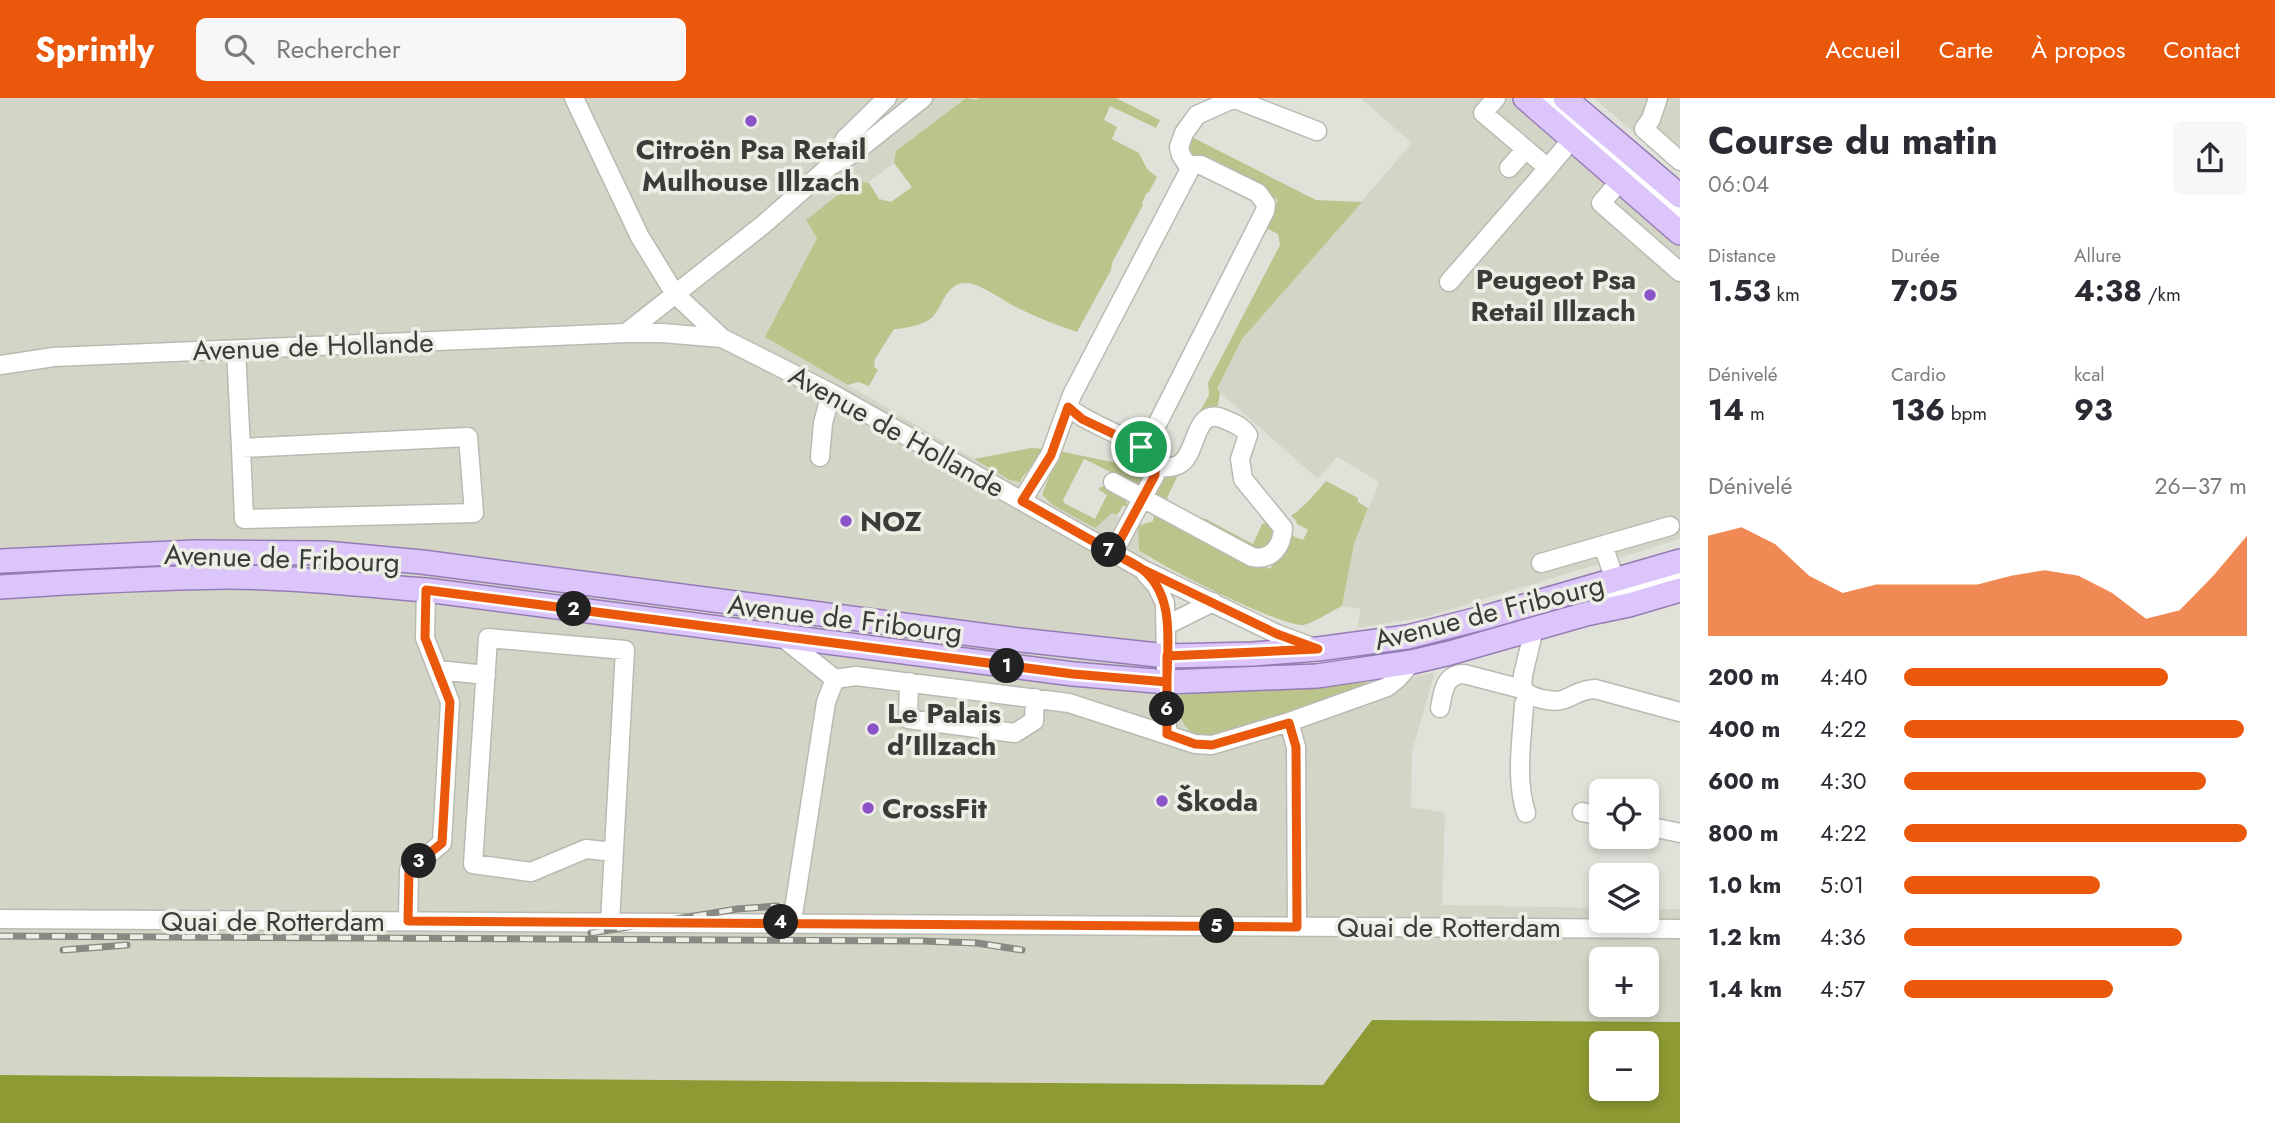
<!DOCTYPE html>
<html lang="fr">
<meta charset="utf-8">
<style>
:root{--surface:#fff;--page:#f7f7f7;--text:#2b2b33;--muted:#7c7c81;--accent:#ea580c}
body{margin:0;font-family:Jost,sans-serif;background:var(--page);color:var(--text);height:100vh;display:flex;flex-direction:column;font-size:26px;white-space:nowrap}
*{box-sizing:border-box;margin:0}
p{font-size:23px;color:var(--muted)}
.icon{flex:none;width:38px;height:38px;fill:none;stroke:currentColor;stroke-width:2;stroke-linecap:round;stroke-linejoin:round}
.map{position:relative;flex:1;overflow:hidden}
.details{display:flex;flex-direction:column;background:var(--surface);width:595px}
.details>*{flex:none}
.controls{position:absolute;left:1589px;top:681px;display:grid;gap:14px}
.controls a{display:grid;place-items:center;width:70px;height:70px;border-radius:10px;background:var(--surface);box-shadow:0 4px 10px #0003;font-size:35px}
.pin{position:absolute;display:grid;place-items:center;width:60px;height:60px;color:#fff;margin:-30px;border:4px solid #fff;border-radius:50%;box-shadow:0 2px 7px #0007}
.km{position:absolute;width:35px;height:35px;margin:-18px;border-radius:50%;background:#222;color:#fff;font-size:19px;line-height:35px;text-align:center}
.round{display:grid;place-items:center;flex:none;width:74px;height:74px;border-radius:10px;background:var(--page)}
.summary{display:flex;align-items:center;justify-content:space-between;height:119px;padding:0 28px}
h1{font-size:38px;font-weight:700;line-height:52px}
.metrics{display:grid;grid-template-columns:repeat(3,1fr);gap:10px;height:119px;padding:7px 28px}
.metrics div{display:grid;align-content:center}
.metrics b{font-size:30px;font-weight:700}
.metrics small{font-size:19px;font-weight:400}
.metrics p{font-size:19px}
.chart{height:196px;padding:14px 28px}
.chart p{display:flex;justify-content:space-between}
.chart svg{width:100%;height:126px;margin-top:7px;fill:var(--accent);opacity:.7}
ul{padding:0 28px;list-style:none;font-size:23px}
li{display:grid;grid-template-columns:112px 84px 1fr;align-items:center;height:52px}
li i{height:18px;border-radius:9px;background:var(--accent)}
header{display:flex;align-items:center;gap:42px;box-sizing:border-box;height:98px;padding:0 35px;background:var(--accent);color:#fff}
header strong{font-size:33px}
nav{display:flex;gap:38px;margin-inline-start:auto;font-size:24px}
.search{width:490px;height:63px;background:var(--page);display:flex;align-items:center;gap:18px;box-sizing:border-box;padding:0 24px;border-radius:10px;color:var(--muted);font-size:26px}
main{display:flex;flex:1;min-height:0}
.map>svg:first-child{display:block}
.built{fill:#d3d6c6;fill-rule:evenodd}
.green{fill:#bac48b}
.water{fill:#8e9b34;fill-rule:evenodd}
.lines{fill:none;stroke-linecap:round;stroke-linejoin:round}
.minor-casing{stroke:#b9bbb3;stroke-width:21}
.major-casing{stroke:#957cb5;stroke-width:26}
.minor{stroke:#fff;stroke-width:18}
.major{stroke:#dcc5fb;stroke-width:23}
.rail-casing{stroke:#878982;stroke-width:7}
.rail{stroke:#edefe6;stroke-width:4.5;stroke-dasharray:13;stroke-linecap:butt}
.route-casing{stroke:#fff;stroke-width:14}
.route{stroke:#ea580c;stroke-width:9}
.poi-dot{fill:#8b53ca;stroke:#edefe6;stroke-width:2.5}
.labels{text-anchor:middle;stroke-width:7;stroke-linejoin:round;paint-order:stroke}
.poi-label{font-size:28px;font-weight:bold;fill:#3b3c38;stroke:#edefe6;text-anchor:start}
.street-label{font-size:28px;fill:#3b3c38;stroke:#edefe6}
</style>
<header>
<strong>Sprintly</strong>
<div class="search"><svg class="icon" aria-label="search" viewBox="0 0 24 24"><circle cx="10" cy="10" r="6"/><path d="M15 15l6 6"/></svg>Rechercher</div>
<nav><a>Accueil</a><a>Carte</a><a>À propos</a><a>Contact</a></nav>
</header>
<main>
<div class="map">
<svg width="1680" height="1025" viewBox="0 0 1680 1025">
<rect width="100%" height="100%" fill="#e0e2d9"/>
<path class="built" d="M 0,0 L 979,0 L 976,2 L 966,0 L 896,53 L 894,65 L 869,84 L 857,84 L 807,122 L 817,139 L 766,239 L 1010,382 L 1021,384 L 1053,407 L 1095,429 L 1112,415 L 1138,428 L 1140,452 L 1146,457 L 1180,515 L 1175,569 L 1179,619 L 1184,628 L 1435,574 L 1412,653 L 1411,709 L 1445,715 L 1442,807 L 1601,810 L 1601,822 L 1647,822 L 1647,811 L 1680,811 L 1680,924 L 1372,922 L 1323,987 L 0,977 ZM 1601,861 L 1647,861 L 1647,906 L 1601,906 Z
M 1360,0 L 1511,0 L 1680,148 L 1680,441 L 1425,519 L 1357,530 L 1361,511 L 1342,508 L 1354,446 L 1379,384 L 1337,359 L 1318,381 L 1217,292 L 1242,241 L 1412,45 Z
M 1594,0 L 1680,0 L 1680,74 Z"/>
<path class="green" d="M 966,0 L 976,2 L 979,0 L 1116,0 L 1160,22 L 1156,30 L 1110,8 L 1104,22 L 1117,29 L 1112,41 L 1139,55 L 1147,71 L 1157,79 L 1149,94 L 1146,96 L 1142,105 L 1143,107 L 1112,165 L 1111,172 L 1077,234 C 1056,227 1036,219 1016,209 C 1001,202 984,187 967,185 C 948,183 943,206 934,217 C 928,226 904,231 894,231 L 875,261 L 874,269 L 878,272 L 869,288 L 858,284 L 848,287 L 765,239 L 817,140 L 806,122 L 856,83 L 869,85 L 879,101 L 891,104 L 912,89 L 894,65 L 896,53 Z
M 1188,37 L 1316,102 L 1362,104 L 1242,241 L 1217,291 L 1220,294 L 1218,307 L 1215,310 L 1209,308 L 1179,357 L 1176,356 L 1209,297 L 1208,285 L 1280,147 L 1278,136 L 1264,129 L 1278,102 L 1186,54 Z
M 1031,350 L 1046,351 L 1021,381 L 1021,384 L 1010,382 L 974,361 Z
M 1059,353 L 1136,369 L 1147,366 L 1148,373 L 1141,389 L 1084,361 L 1063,402 L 1064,405 L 1095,421 L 1107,397 L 1099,392 L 1099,390 L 1106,387 L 1124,397 L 1128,408 L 1123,408 L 1117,417 L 1112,415 L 1095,430 L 1053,407 L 1042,397 Z
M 1179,375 L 1167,400 L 1169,404 L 1186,412 L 1183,418 L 1153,399 L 1162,378 Z
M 1326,383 L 1358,400 L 1358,404 L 1368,410 L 1354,446 L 1342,508 C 1333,512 1312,526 1303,527 C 1282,529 1158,467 1139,452 L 1138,428 L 1153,423 L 1154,415 L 1270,471 L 1290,437 L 1303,442 L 1308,432 L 1296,425 L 1297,423 L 1291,418 C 1302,411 1317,394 1326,383 Z
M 1204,420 L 1253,446 L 1262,426 L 1272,423 L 1278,437 L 1259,456 L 1200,427 Z
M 1372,584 L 1375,587 L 1214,639 C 1184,640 1179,622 1176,597 Z"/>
<path class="water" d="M 1372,922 L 1680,924 L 1680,1025 L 0,1025 L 0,977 L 1323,987 ZM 1601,945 L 1647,945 L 1647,990 L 1601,990 Z"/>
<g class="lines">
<defs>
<path id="minor" d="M 574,0 L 640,139 L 675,196 L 722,240 L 831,295 L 1142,471 L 1277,536 L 1312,549
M 1496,0 L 1483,15 L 1548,70 L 1572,41
M 1544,0 L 1680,116
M 1658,0 L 1651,21 L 1644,31 L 1680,63
M 1235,1 L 1317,33
M 830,68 L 845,41 L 887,0
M 1509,70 L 1526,51
M 1190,71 L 1181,57 L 1179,49 L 1184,35 L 1197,17 L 1235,0
M 1620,83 L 1601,105 L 1680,174
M 1449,184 L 1548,70
M 626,235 L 764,126 L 830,68 L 854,55 L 923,0
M 236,252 L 241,350 L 468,339 L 474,415 L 244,421 L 241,350
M 0,267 L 54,259 L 626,235 L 662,235 L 722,240
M 1068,309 C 1094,331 1135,337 1155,365 L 1155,377 L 1113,455
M 820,359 L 823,325 L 831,295
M 1113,384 L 1252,459 C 1272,463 1282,448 1283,430 L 1243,381 L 1240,361 L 1248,337 C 1242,328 1235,326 1226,322 C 1192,305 1199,358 1178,367 C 1172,370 1162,369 1156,370
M 1022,403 L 1050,357 L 1072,297 L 1190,71 L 1194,67 L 1201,67 L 1258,95 L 1266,106 L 1265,113 L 1144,352
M 1603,447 L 1615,482
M 1541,465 L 1670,428
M 1145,475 L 1156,487 L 1165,505 L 1167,636
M 1598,509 L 1624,494 L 1680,476
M 1167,527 L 1213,504
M 782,539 L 835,581
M 438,572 L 486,577
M 835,581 L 856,578 L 1069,605 L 1195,646 L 1212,647 L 1289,624 L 1387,589 L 1397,581 L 1412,564
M 909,584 L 908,621 L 1015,635 L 1034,623 L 1035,600
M 1522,591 L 1523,577 L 1534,531
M 1440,610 C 1443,595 1444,576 1464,576 L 1522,591 C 1529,597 1533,599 1542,601 C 1570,608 1570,592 1595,591 L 1680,614
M 1289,624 L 1296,649 L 1297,829
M 1582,714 L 1601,718
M 1526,715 C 1515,680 1522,642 1524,606 L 1529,597
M 1647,728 L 1680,735
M 0,821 L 1680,831
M 408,823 L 409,772 L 442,745 L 450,604 L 425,540 L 426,492
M 610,824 C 615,733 620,643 625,552 L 488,540 L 473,766 L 531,774 L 586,751 L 614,754
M 792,824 L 826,604 L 835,581"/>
<path id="major" d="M 1525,0 L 1680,135
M 1565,0 L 1680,98
M 0,463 L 194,454 L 325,455 L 422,464 L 1011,541 L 1167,558 L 1253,556 L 1318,551 L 1407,539 L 1490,518 L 1680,463
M 0,489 C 76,484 153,480 229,479 C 294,479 361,487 426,492 L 1073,576 L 1167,584 L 1317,578 L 1412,564 L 1450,555 L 1586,516 L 1629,507 L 1680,492"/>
</defs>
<use href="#minor" class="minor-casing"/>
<use href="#major" class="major-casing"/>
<use href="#minor" class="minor"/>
<use href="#major" class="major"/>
<defs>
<path id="rail" d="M 591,835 L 737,811 L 777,808
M 0,838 L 922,843 L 977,845 L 1022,852
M 63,852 L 127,847"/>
</defs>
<use href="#rail" class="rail-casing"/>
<use href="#rail" class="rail"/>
</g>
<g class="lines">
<defs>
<path id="route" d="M 1141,349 L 1155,365 L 1155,377 L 1113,455 C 1123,460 1134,465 1142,471 C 1176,498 1167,546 1167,584 L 1073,576 L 426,492 L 425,540 L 450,604 L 442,745 L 409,772 L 408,823 L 1297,829 L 1296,649 L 1289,625 L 1212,647 L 1195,646 L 1167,636 L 1167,558 L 1318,551 L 1277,536 L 1142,471 L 1022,403 L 1051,357 L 1068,309 L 1082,321 L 1141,349"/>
</defs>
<use href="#route" class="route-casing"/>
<use href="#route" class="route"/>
</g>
<g class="poi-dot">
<circle cx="751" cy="23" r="7"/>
<circle cx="1650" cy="197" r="7"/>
<circle cx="846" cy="423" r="7"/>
<circle cx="873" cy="631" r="7"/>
<circle cx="1162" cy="703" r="7"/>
<circle cx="868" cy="710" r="7"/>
</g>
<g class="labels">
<g class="poi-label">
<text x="751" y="61" text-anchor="middle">Citroën Psa Retail<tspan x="751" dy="32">Mulhouse Illzach</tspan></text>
<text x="1636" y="191" text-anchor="end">Peugeot Psa<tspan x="1636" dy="32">Retail Illzach</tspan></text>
<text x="860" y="433">NOZ</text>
<text x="887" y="625">Le Palais<tspan x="887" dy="32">d'Illzach</tspan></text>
<text x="1176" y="713">Škoda</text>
<text x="882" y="720">CrossFit</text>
</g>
<g class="street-label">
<text transform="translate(313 248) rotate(-2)" y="10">Avenue de Hollande</text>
<text transform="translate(897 333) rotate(29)" y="10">Avenue de Hollande</text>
<text transform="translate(282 460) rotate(2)" y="10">Avenue de Fribourg</text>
<text transform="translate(1489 514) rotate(-14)" y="10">Avenue de Fribourg</text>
<text transform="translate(845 520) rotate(7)" y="10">Avenue de Fribourg</text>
<text x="273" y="833">Quai de Rotterdam</text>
<text x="1449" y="839">Quai de Rotterdam</text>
</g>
</g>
</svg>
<div class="controls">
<a><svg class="icon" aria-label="locate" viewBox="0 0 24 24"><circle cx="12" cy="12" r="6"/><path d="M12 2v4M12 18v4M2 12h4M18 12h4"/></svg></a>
<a><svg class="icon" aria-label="layers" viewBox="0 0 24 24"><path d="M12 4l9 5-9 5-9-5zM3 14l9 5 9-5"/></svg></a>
<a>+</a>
<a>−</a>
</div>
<div class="pin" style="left:1141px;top:349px;background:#1e9e55"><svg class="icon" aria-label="arrive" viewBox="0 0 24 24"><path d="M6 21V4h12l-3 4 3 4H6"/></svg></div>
<b class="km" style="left:1007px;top:568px">1</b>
<b class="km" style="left:574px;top:511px">2</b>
<b class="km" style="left:419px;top:763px">3</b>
<b class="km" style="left:781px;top:824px">4</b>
<b class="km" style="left:1217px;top:828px">5</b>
<b class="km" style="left:1167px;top:611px">6</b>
<b class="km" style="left:1109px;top:452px">7</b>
</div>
<section class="details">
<div class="summary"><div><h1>Course du matin</h1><p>06:04</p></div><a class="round"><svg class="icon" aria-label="share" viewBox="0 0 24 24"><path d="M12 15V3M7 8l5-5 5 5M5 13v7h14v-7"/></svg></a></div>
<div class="metrics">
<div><p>Distance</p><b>1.53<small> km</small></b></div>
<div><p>Durée</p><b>7:05</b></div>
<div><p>Allure</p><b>4:38<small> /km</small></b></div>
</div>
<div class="metrics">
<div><p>Dénivelé</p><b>14<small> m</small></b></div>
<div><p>Cardio</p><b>136<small> bpm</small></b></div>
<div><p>kcal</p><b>93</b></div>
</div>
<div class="chart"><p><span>Dénivelé</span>26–37 m</p>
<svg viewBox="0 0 160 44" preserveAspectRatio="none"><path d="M0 44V9L10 6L20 12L30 23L40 29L50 26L60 26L70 26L80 26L90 23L100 21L110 23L120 29L130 38L140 35L150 23L160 9V44z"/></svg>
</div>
<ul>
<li><b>200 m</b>4:40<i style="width:77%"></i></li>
<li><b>400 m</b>4:22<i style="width:99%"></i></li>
<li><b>600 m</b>4:30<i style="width:88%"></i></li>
<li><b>800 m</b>4:22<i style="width:100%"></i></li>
<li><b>1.0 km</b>5:01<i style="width:57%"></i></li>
<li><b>1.2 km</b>4:36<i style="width:81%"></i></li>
<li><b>1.4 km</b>4:57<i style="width:61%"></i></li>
</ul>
</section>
</main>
